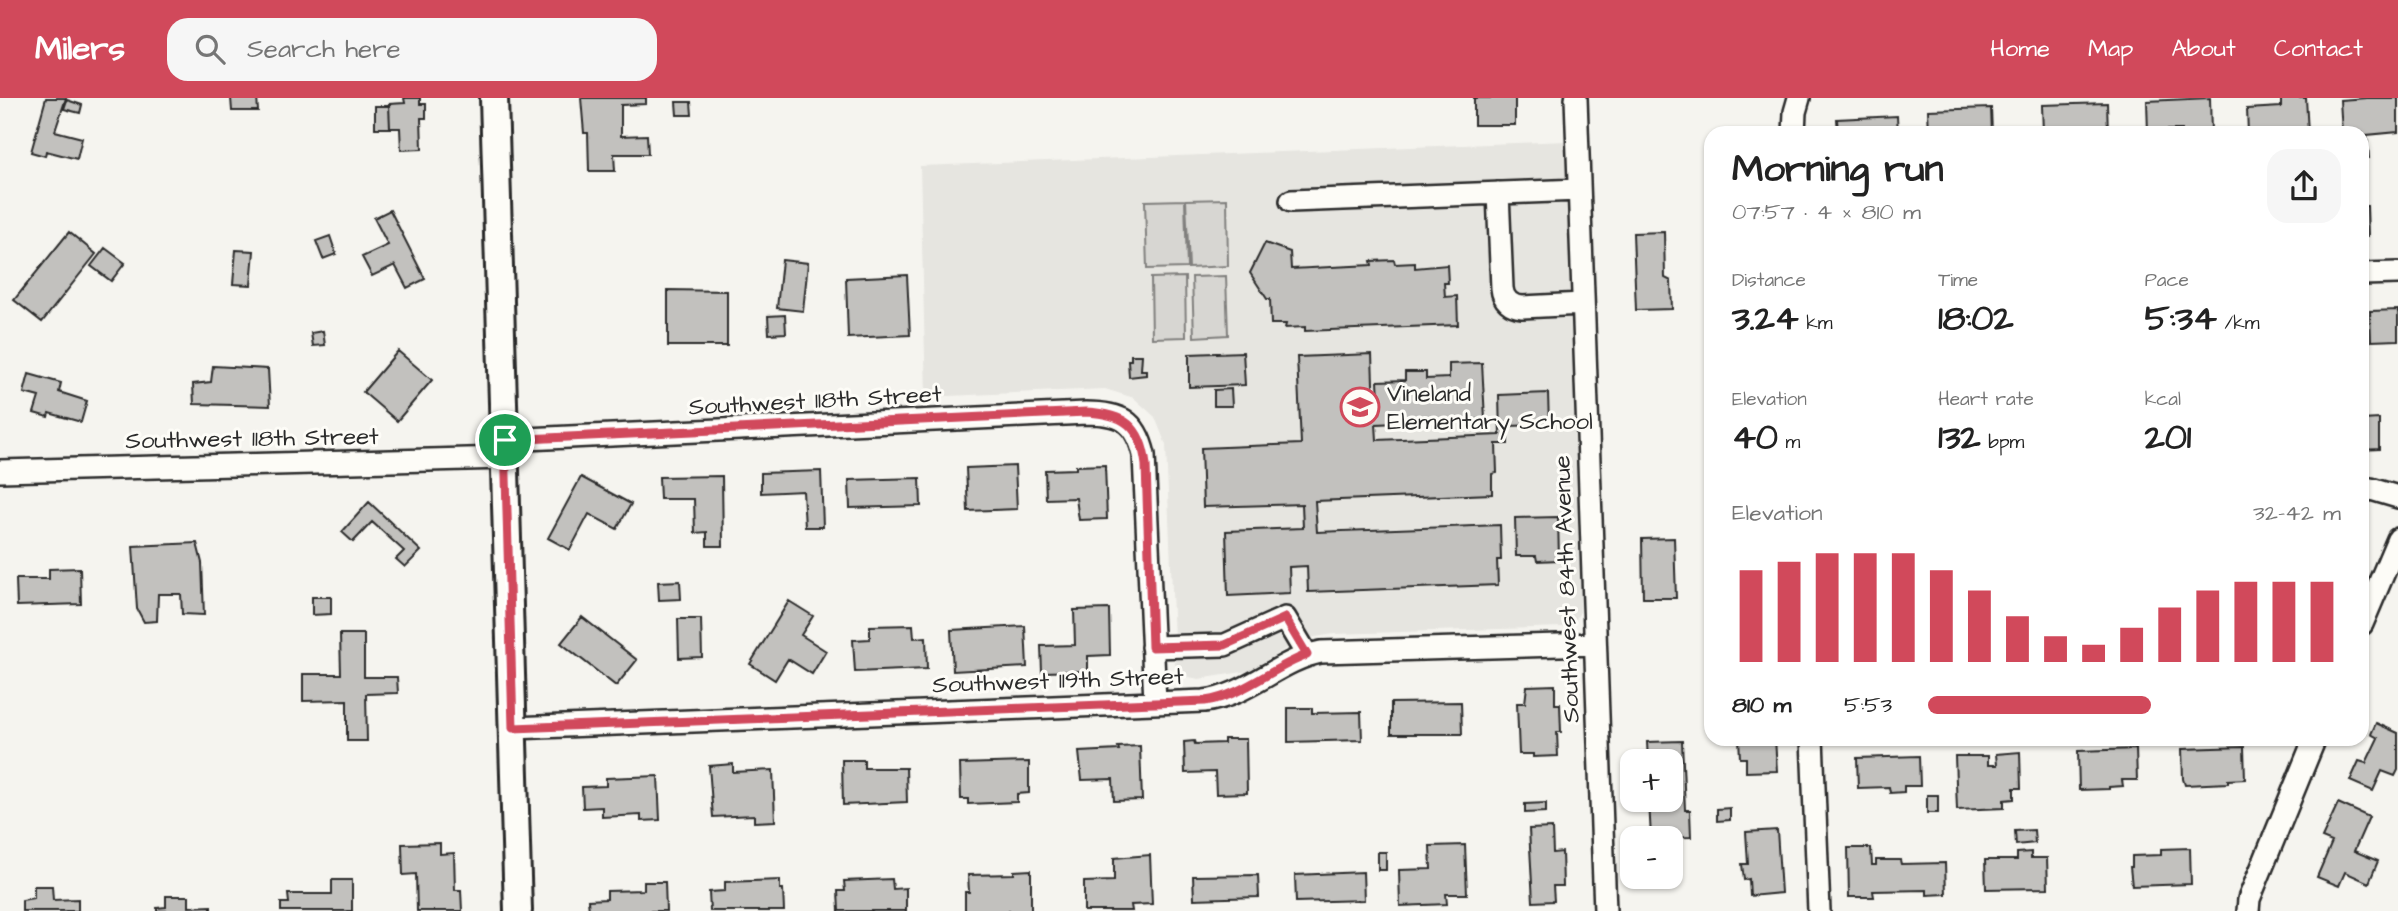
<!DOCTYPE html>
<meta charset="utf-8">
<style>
:root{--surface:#fff;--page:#f6f6f6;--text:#222;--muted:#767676;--accent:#d1495b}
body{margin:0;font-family:"Architects Daughter",sans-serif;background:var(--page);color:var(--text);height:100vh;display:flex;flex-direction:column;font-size:26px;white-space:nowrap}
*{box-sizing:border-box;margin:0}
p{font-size:23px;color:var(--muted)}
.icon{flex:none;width:38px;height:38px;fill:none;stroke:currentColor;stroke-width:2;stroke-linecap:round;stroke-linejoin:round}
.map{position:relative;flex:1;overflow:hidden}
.sheet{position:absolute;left:1704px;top:28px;width:665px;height:620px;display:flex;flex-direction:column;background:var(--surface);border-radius:21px;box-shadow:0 2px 5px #0004}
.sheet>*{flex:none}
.tools{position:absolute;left:1620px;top:651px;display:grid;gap:14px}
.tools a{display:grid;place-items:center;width:63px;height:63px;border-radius:14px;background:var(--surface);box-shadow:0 2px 5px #0004;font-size:35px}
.pin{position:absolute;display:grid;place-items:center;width:60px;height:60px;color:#fff;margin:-30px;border:4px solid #fff;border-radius:50%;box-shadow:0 2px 7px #0007}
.round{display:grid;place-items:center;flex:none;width:74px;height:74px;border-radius:21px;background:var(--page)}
.headline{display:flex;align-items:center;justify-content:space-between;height:119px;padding:0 28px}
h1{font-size:38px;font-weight:800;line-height:52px}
.stats{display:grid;grid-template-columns:repeat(3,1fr);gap:10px;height:119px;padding:7px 28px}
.stats div{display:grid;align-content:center}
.stats b{font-size:35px;font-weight:800}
.stats small{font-size:19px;font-weight:400}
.stats p{font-size:19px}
.chart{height:196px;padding:14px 28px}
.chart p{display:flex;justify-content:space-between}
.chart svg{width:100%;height:126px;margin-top:7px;stroke:var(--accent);stroke-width:6}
ul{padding:0 28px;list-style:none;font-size:23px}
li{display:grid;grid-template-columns:112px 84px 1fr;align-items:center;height:52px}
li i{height:18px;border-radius:9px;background:var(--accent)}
header{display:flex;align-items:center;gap:42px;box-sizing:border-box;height:98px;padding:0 35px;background:var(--accent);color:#fff}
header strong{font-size:33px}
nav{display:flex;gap:38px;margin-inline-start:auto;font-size:24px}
.search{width:490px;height:63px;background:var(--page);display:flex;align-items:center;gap:18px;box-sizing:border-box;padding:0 24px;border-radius:21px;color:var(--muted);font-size:26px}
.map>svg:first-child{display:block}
.built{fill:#e6e5e0}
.green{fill:#d7d6d2;stroke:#81807e;stroke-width:2}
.building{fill:#c2c1be;stroke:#2b2b2b;stroke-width:2}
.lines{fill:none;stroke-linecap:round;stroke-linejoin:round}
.minor-casing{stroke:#2b2b2b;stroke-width:26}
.major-casing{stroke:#2b2b2b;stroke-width:32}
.minor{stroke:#fdfcf7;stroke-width:21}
.major{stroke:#fdfcf7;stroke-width:26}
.route-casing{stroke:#fff;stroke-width:14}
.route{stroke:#d1495b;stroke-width:9}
.labels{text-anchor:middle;stroke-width:6;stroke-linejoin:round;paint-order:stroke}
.poi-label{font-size:24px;fill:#2b2b2b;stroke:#fdfcf7;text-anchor:start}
.street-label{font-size:24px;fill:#2b2b2b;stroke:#fdfcf7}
</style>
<header>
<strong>Milers</strong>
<div class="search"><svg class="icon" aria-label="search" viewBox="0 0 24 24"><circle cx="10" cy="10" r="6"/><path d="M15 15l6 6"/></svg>Search here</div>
<nav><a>Home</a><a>Map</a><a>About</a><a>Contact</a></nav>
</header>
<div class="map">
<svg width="2398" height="813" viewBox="0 0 2398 813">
<rect width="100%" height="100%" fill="#f5f4ef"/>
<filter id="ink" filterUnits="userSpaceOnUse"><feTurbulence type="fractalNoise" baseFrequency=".0143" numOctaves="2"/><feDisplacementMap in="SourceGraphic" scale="14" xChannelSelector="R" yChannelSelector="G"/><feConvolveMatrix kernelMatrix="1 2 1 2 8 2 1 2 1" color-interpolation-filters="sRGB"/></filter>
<g filter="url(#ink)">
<path class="built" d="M 1567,43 L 1581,506 L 1580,514 L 1575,523 L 1563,529 L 1334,536 L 1309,540 L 1285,551 L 1249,573 L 1199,581 L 1184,578 L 1175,566 L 1166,347 L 1155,319 L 1134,300 L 1105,291 L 926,299 L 920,68 Z"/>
<path class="green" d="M 1227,101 L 1228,168 L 1189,170 L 1186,102 Z
M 1185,102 L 1187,170 L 1147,171 L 1145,103 Z
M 1226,178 L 1228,237 L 1194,239 L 1192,179 Z
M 1185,179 L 1186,239 L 1152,240 L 1151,180 Z"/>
<path class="building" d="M 46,0 L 66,0 L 55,33 L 82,40 L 77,61 L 46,53 L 45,58 L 31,54 Z
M 231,0 L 257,0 L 258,13 L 232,13 Z
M 404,0 L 420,0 L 420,6 L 426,6 L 426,20 L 421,20 L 422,51 L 401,52 L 400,30 L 390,30 L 389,6 L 405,5 Z
M 581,0 L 646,0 L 646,6 L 621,7 L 621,38 L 647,37 L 648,56 L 614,56 L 615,73 L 589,73 L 588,35 L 584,35 Z
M 1474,0 L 1515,0 L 1515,27 L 1474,27 Z
M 2210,0 L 2211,35 L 2182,35 L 2182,32 L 2168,32 L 2168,35 L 2148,35 L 2147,3 Z
M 2281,0 L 2306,0 L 2308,35 L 2248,35 L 2247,11 L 2281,9 Z
M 2367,0 L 2398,0 L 2398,34 L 2367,37 L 2369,60 L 2362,60 L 2362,35 L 2342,35 L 2340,2 Z
M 67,2 L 82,7 L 80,15 L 64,11 Z
M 676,4 L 691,4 L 692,17 L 677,17 Z
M 2107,5 L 2108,35 L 2043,35 L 2042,7 Z
M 375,8 L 389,8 L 390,30 L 375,30 Z
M 1991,10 L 1992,35 L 1929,35 L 1928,12 Z
M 1897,18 L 1898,35 L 1838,35 L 1837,21 Z
M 2362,108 L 2367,108 L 2368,138 L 2362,138 Z
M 390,112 L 425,181 L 407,190 L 395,167 L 372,178 L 362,159 L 388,147 L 374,120 Z
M 69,134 L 96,156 L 42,224 L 14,202 Z
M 1664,134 L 1665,180 L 1671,183 L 1672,211 L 1636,212 L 1633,135 Z
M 330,138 L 336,156 L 323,161 L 316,143 Z
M 1265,145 L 1290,154 L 1291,171 L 1372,167 L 1371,163 L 1394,162 L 1395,166 L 1415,165 L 1415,170 L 1447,167 L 1448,185 L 1444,185 L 1445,199 L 1457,198 L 1458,227 L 1305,233 L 1305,229 L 1285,230 L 1286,226 L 1271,226 L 1270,201 L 1267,201 L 1250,175 Z
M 105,150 L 125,165 L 111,183 L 91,168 Z
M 236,152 L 254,153 L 251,187 L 233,186 Z
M 782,162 L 808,165 L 803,213 L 777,210 Z
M 907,177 L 910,237 L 848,240 L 846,180 Z
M 668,192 L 727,193 L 727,248 L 668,248 Z
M 2398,212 L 2398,242 L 2371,243 L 2370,213 Z
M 785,217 L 786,235 L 769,236 L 768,218 Z
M 323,233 L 325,247 L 313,248 L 311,235 Z
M 398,253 L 432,282 L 397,323 L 363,294 Z
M 1243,254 L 1245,287 L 1189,289 L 1189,256 Z
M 1372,256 L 1374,315 L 1380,315 L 1378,283 L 1405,282 L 1405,274 L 1426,274 L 1426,281 L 1449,280 L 1449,266 L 1482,265 L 1485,321 L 1376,326 L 1377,342 L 1500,337 L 1499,297 L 1548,295 L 1549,327 L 1508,328 L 1508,346 L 1496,346 L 1497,375 L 1492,376 L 1492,396 L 1315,403 L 1317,434 L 1500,427 L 1501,462 L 1497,462 L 1498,487 L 1308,494 L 1307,468 L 1289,469 L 1290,495 L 1228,498 L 1226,433 L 1303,430 L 1302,406 L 1203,409 L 1201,350 L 1301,346 L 1297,259 Z
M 1131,257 L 1142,257 L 1141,272 L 1146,272 L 1146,277 L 1129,279 L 1128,262 L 1131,262 Z
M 213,268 L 268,271 L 270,308 L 194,306 L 193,286 L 211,284 Z
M 29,276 L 61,285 L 59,294 L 87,303 L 81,324 L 49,315 L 48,319 L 34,315 L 39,299 L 24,295 Z
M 1231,291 L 1232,308 L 1214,308 L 1214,292 Z
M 2379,321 L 2379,351 L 2362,352 L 2362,322 Z
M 1105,367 L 1107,421 L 1079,422 L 1076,400 L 1046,401 L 1045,372 L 1076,371 L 1076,368 Z
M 1015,368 L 1017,411 L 968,413 L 966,370 Z
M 821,373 L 823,429 L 805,429 L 803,393 L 761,395 L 761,375 Z
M 722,378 L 723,448 L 707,448 L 707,434 L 695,435 L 694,401 L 660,401 L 659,379 Z
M 581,379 L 631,406 L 617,431 L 589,416 L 570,452 L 548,440 Z
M 920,380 L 921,408 L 850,410 L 849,382 Z
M 369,404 L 421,453 L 405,469 L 396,461 L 404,453 L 372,424 L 353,444 L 342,434 Z
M 1558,419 L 1559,462 L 1537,463 L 1536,458 L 1516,458 L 1515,420 Z
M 1674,440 L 1676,500 L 1643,500 L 1642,441 Z
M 197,445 L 202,465 L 204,517 L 182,516 L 181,496 L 158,496 L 157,523 L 144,524 L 137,511 L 133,448 Z
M 80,470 L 81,506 L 17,508 L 16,481 L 49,481 L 49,471 Z
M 680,483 L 681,501 L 659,502 L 658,484 Z
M 312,499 L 331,499 L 331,516 L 312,517 Z
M 789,503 L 813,518 L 801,537 L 826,553 L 812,576 L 788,561 L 775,582 L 750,566 Z
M 1109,511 L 1110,557 L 1088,558 L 1088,573 L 1042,574 L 1041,548 L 1075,547 L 1074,512 Z
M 582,519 L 637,562 L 616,588 L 561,545 Z
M 678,521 L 701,521 L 702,559 L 679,560 Z
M 913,527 L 914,540 L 926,539 L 927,571 L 855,574 L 853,542 L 870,541 L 870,528 Z
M 1025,528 L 1027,569 L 953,573 L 951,532 Z
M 340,536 L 364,536 L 364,579 L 397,579 L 398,595 L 366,596 L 367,643 L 347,643 L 347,602 L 303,603 L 303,576 L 341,576 Z
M 1555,587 L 1555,606 L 1560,606 L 1561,634 L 1557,634 L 1558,658 L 1533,659 L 1533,656 L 1519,656 L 1517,605 L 1525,605 L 1527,588 Z
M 1461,604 L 1462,636 L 1391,636 L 1391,605 Z
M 1288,610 L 1312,610 L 1312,615 L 1361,614 L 1362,642 L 1288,644 Z
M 2376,625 L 2398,635 L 2398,672 L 2395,678 L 2382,673 L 2373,693 L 2350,683 L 2359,663 L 2366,665 L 2378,640 L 2371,636 Z
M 1739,640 L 1775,640 L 1777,673 L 1746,674 L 1746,660 L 1740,660 Z
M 1224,641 L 1246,641 L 1247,695 L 1216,696 L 1215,674 L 1185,675 L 1184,644 L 1194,643 L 1195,646 L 1224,645 Z
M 1682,643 L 1685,712 L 1690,712 L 1691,739 L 1651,740 L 1649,702 L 1671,702 L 1671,663 L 1648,663 L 1647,644 Z
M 1140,648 L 1142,702 L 1114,703 L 1113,681 L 1082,682 L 1079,654 L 1119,652 L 1118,649 Z
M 2244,649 L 2245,681 L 2228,682 L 2228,685 L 2185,687 L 2183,681 L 2182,651 Z
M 2136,651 L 2137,682 L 2122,682 L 2123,688 L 2109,689 L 2109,691 L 2079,692 L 2078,653 Z
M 2020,654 L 2021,690 L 2014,690 L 2014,701 L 2004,702 L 2004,710 L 1957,712 L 1955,658 L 1988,658 L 1988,667 L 1997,667 L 1996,656 Z
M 1919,658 L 1920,688 L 1904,688 L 1904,694 L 1890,695 L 1889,689 L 1858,690 L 1857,660 Z
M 842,662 L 864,662 L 864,670 L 906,670 L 907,704 L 843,707 Z
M 1029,664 L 1029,695 L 1017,696 L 1017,704 L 968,706 L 968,701 L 961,701 L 960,666 Z
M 733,666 L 733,674 L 773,672 L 775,723 L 754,724 L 754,717 L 713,719 L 709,668 Z
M 658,678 L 660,722 L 641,723 L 641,717 L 602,719 L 602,709 L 583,710 L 582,689 L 606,688 L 606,680 Z
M 1927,697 L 1938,697 L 1938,715 L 1927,715 Z
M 1546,705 L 1546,714 L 1525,715 L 1525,706 Z
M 2338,705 L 2369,719 L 2354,753 L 2378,763 L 2369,785 L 2345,774 L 2339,788 L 2317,779 L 2332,744 L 2322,740 Z
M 1730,710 L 1730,722 L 1717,723 L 1717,711 Z
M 1552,730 L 1553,755 L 1562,754 L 1563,788 L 1553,788 L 1554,803 L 1533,804 L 1529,731 Z
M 1777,732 L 1781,795 L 1750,798 L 1749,781 L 1744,782 L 1742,766 L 1748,766 L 1746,734 Z
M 2034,732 L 2035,745 L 2016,747 L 2015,733 Z
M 440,745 L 440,756 L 454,755 L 455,792 L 461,792 L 462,813 L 417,813 L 416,776 L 403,777 L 402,746 Z
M 1465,747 L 1467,796 L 1446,796 L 1447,806 L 1400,808 L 1399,772 L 1431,771 L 1430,748 Z
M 1848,750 L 1871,750 L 1872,767 L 1876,767 L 1876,762 L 1900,762 L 1901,766 L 1945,765 L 1946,796 L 1927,797 L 1927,792 L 1873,793 L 1874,799 L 1849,799 Z
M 2190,750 L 2191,786 L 2132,788 L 2130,769 L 2132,769 L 2132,758 L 2161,757 L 2161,751 Z
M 1378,754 L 1386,754 L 1386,772 L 1378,772 Z
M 2031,754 L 2031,760 L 2047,760 L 2048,790 L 1986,791 L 1985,762 L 2017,762 L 2017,755 Z
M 1150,757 L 1152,806 L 1131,807 L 1132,813 L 1084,813 L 1084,784 L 1114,783 L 1114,760 Z
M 1031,772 L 1031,813 L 965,813 L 965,794 L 969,794 L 968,777 L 1014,776 L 1014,773 Z
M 1363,774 L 1364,802 L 1296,804 L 1295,777 Z
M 1258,777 L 1259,799 L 1194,801 L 1193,778 Z
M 892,781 L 893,791 L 906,790 L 906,813 L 839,813 L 838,793 L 845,793 L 844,783 Z
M 332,782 L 352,782 L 352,813 L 281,813 L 281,805 L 289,805 L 288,796 L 332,796 Z
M 780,782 L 780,791 L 783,791 L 784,813 L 710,813 L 709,794 L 725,793 L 725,784 Z
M 644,784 L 665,784 L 666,813 L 589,813 L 588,802 L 607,801 L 607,793 L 644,792 Z
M 34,788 L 52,788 L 53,802 L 78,801 L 78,813 L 22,813 L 22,802 L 34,800 Z
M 166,798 L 189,798 L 189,809 L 211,808 L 211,813 L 157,813 L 157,810 L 166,809 Z"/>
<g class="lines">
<defs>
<path id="minor" d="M 1576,0 L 1605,813
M 1794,35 L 1795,14 L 1799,0
M 1498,95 L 1502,190 C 1503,202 1511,208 1522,209 L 1583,206
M 1291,103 L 1579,92
M 2362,176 L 2398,175
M 505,342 L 1086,315 C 1120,315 1136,322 1144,357 L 1155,604
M 0,373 L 506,360
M 2362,391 L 2371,391 L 2398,399
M 2362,526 L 2398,441
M 1152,549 L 1225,547 L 1285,520 L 1307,557
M 513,630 L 1204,603 C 1248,598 1279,562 1321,554 L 1594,546
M 1812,640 L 1819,813
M 2248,813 L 2249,801 L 2315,640"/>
<path id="major" d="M 494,0 L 518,813"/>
</defs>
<use href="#minor" class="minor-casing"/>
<use href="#major" class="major-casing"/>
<use href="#minor" class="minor"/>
<use href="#major" class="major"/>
</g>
</g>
<g class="lines" filter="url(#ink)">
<defs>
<path id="route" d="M 1086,314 C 1124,316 1141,327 1146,367 L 1152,549 L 1225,547 L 1285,520 L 1307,557 C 1271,570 1243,598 1205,603 L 513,630 L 505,342 Z"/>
</defs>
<use href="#route" class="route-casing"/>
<use href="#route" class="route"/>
</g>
<defs>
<symbol id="school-ring" viewBox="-11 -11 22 22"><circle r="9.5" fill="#fdfcf7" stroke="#d1495b" stroke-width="1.5"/><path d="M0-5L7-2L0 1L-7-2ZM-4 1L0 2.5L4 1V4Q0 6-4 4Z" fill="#d1495b"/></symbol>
</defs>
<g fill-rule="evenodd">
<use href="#school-ring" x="1338" y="287" width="44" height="44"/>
</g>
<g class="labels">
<g class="poi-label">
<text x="1387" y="303">Vineland<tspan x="1387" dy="28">Elementary School</tspan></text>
</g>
<g class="street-label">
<text transform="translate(815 302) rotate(-3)" y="8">Southwest 118th Street</text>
<text transform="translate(252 340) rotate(-1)" y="8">Southwest 118th Street</text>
<text transform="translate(1566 491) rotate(-92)" y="8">Southwest 84th Avenue</text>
<text transform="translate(1058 582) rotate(-2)" y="8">Southwest 119th Street</text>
</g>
</g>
</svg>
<div class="tools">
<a>+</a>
<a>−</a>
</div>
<div class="pin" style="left:505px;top:342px;background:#1e9e55"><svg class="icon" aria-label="arrive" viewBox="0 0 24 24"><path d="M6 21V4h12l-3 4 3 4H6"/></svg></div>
<section class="sheet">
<div class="headline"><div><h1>Morning run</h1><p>07:57 · 4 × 810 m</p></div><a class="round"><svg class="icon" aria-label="share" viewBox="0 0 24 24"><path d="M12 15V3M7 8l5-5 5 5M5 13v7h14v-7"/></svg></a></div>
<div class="stats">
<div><p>Distance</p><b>3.24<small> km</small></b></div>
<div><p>Time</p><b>18:02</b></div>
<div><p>Pace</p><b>5:34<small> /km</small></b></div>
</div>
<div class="stats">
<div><p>Elevation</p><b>40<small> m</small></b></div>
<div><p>Heart rate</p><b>132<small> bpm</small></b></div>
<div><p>kcal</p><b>201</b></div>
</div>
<div class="chart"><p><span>Elevation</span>32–42 m</p>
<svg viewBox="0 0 160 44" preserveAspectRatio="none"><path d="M5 44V12M15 44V9M25 44V6M35 44V6M45 44V6M55 44V12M65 44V19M75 44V28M85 44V35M95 44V38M105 44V32M115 44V25M125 44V19M135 44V16M145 44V16M155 44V16"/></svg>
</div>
<ul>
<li><b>810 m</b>5:53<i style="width:54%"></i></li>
</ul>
</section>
</div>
